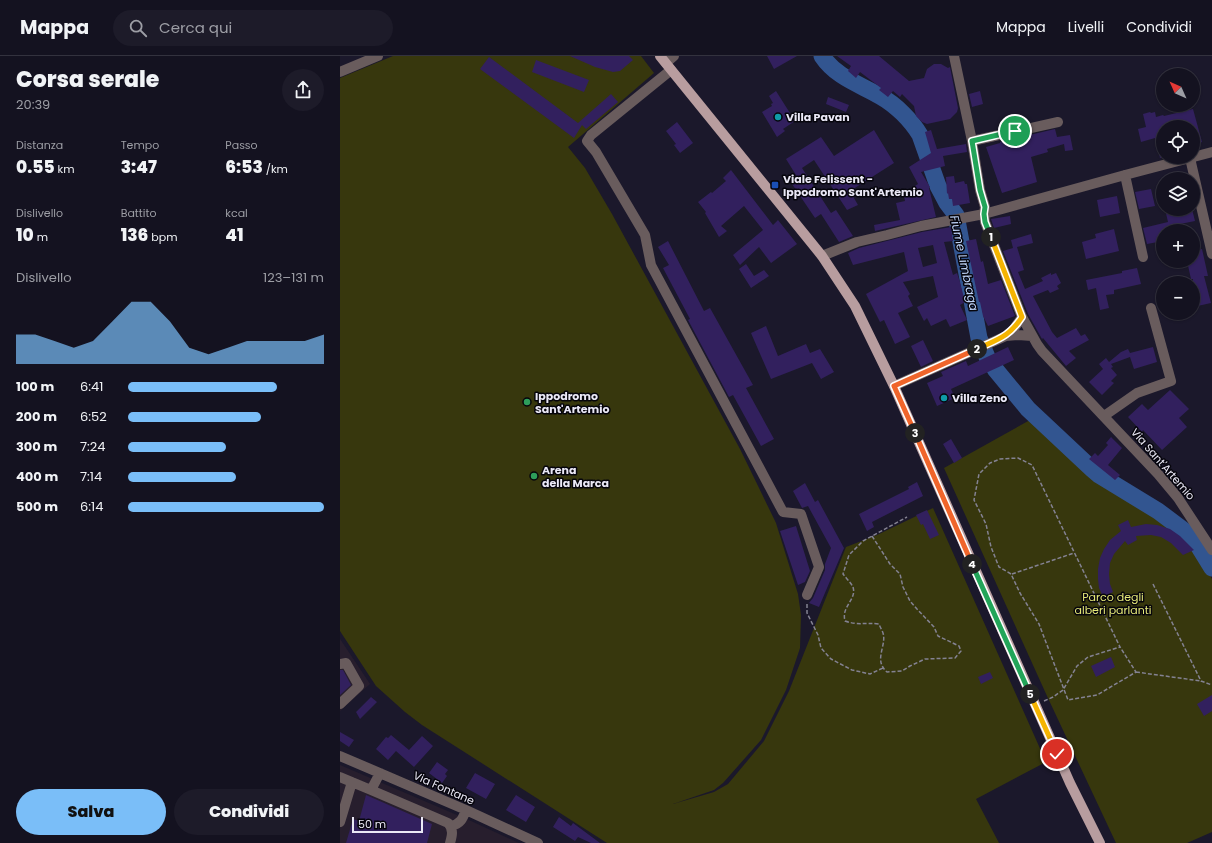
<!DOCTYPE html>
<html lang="it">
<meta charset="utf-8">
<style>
:root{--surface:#141220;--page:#1d1b29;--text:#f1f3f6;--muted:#9d9ea5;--line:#33323e;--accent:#7abef8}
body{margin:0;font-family:Poppins,sans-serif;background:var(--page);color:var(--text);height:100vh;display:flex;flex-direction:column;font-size:15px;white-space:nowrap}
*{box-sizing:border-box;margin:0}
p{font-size:13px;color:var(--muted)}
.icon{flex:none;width:22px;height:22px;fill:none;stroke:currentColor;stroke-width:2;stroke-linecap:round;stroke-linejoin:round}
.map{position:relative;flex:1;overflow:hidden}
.panel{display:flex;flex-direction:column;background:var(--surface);width:340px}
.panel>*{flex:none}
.needle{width:26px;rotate:315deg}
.controls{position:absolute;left:816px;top:12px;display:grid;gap:8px}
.controls a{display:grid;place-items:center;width:44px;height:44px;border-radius:50%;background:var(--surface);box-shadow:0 1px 3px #0004,0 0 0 1px var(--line);font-size:20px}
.scale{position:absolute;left:12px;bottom:10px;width:71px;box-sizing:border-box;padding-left:4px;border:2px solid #eae8f6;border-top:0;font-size:11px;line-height:14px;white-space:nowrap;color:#eae8f6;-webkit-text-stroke:3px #06050c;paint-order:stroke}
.pin{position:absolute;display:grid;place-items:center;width:34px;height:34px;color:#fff;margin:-17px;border:2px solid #fff;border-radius:50%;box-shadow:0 1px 4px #0007}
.km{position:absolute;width:20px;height:20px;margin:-10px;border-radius:50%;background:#222;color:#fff;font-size:11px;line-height:20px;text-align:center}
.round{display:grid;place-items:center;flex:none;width:42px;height:42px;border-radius:21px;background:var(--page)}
.summary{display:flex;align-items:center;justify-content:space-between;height:68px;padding:0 16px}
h1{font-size:22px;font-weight:800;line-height:30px}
.figures{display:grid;grid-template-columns:repeat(3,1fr);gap:6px;height:68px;padding:4px 16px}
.figures div{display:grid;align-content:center}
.figures b{font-size:17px;font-weight:800}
.figures small{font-size:11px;font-weight:400}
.figures p{font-size:11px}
.chart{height:112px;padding:8px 16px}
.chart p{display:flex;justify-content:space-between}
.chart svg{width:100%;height:72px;margin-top:4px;fill:var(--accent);opacity:.7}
.button{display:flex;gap:8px;margin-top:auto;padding:8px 16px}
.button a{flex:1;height:46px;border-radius:24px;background:var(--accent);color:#111;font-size:16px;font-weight:800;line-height:46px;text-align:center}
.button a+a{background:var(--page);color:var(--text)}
ul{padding:0 16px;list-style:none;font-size:13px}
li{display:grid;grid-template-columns:64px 48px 1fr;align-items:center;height:30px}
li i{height:10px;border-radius:5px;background:var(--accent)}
header{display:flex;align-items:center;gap:24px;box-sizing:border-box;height:56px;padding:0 20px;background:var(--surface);border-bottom:1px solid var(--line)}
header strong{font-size:19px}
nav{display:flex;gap:22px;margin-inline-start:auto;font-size:14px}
.search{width:280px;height:36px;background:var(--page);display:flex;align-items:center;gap:10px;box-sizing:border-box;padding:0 14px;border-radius:22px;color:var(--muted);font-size:15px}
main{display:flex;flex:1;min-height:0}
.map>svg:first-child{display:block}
.industrial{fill:#271e2d}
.green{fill:#37370d}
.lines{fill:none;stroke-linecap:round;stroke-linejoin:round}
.river{stroke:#325590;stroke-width:17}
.building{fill:#32205e;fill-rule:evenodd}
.path{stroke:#848292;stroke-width:1.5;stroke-dasharray:4 2;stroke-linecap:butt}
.minor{stroke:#695c5d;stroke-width:10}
.major{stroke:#b89d9f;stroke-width:10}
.split-1-casing{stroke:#fff;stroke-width:8}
.split-2-casing{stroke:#fff;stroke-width:8}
.split-3-casing{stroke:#fff;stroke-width:8}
.split-4-casing{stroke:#fff;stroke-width:8}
.split-5-casing{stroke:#fff;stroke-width:8}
.split-6-casing{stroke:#fff;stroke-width:8}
.split-1{stroke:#22a559;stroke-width:5}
.split-2{stroke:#f5b400;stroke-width:5}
.split-3{stroke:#f0652b;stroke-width:5}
.split-4{stroke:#f0652b;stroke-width:5}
.split-5{stroke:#22a559;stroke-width:5}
.split-6{stroke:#f5b400;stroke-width:5}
.culture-dot{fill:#0f9aa8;stroke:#06050c;stroke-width:1.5}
.transit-dot{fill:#1a4fb4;stroke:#06050c;stroke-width:1.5}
.leisure-dot{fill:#2e9e5b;stroke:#06050c;stroke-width:1.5}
.labels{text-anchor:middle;stroke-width:3;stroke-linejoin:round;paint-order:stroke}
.poi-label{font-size:11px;font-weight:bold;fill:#eae8f6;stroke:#06050c;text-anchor:start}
.street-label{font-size:11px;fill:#eae8f6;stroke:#06050c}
.park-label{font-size:11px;fill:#e5e878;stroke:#06050c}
.water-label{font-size:12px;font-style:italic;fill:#bed3f7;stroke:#06050c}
</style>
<header>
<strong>Mappa</strong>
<div class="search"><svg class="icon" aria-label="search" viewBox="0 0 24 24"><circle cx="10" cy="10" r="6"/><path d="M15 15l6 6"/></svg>Cerca qui</div>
<nav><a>Mappa</a><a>Livelli</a><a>Condividi</a></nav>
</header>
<main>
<section class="panel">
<div class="summary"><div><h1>Corsa serale</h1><p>20:39</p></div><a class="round"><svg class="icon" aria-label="share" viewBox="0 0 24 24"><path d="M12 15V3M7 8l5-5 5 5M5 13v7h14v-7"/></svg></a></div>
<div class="figures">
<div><p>Distanza</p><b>0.55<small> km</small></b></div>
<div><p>Tempo</p><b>3:47</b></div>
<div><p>Passo</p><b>6:53<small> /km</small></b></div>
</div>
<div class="figures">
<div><p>Dislivello</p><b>10<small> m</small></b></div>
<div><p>Battito</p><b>136<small> bpm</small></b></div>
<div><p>kcal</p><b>41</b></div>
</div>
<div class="chart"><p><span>Dislivello</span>123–131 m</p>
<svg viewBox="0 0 160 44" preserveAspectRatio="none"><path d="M0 44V26L10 26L20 30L30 34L40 30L50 18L60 6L70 6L80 18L90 34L100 38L110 34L120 30L130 30L140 30L150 30L160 26V44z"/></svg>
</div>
<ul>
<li><b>100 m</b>6:41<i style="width:76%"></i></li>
<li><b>200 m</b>6:52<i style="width:68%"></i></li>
<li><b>300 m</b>7:24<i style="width:50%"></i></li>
<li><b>400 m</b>7:14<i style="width:55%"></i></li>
<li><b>500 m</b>6:14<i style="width:100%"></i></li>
</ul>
<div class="button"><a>Salva</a><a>Condividi</a></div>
</section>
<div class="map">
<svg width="872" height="787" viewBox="0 0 872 787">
<rect width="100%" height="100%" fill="#1b182b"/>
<path class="industrial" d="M 0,583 L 30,628 L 0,655 Z
M 0,709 L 131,765 L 179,787 L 0,787 Z"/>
<path class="green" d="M 53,0 L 301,0 L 314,17 L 228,91 L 245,112 L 272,158 L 400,393 L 436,467 L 458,538 L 461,559 L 460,592 L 446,634 L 421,684 L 383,727 L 374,734 L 333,748 L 374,736 L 388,728 L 424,685 L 449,635 L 506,491 L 537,479 L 593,452 L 706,706 L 636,743 L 659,787 L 267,787 L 82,669 L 65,656 L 36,630 L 0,575 L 0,22 Z
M 690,364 L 710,383 L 756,420 L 822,461 L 840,474 L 850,484 L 872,523 L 872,776 L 847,787 L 776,787 L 707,640 L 604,412 Z"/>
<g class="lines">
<path class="river" d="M 482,0 C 496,21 519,28 540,40 C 556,49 571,64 580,79 L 598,130 L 607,147 L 616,159 L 639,282 L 647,301
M 655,313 L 688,353 L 752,413 L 759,419 L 818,455 L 846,476 L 856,486 L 872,512"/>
</g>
<path class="building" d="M 230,0 L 289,0 L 293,4 L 280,15 L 273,16 L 255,11 Z
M 427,0 L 457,0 L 434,13 Z
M 497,0 L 539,0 L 569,25 L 584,22 L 587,13 L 594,8 L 601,8 L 608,12 L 610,11 L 618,52 L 617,56 L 610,63 L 587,68 L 582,66 L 576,60 L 574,50 L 562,38 L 560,41 L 553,35 L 548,41 L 539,34 L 541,32 L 520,16 L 516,22 L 508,15 L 511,10 Z
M 149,1 L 238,67 L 271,38 L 278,46 L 246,73 L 242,69 L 234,82 L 140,13 Z
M 196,4 L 249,24 L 244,36 L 192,16 Z
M 436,35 L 455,65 L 443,73 L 445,75 L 437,81 L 422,56 L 432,50 L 431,48 L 433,47 L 429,40 Z
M 640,35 L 643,48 L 632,51 L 629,38 Z
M 488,41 L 509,49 L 506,56 L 486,48 Z
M 853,53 L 862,86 L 853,89 L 853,71 L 823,71 L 823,102 L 820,102 L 815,82 L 801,86 L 798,73 L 806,71 L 803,58 L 810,56 L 811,57 L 815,56 L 816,61 L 823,59 L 824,60 Z
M 337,66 L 353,87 L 340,97 L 334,89 L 336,88 L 326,75 Z
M 715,73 L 717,81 L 730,79 L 733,94 L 725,95 L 724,88 L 707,93 L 708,96 L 691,101 L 697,126 L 662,137 L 646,91 L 660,87 L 660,86 Z
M 534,74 L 554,107 L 510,135 L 518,149 L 507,154 L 474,104 L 462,112 L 491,157 L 496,154 L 513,180 L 499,186 L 481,158 L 475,162 L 452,128 L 459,124 L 446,103 L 481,81 L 494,100 Z
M 591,74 L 597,93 L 626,88 L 627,96 L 603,100 L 605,110 L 581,116 L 590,131 L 589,132 L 596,161 L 535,175 L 534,169 L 560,164 L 556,147 L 565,145 L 564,140 L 579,137 L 575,130 L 578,128 L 569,111 L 591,97 L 585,76 Z
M 391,114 L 433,169 L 438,164 L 457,188 L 431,207 L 419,191 L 400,209 L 393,199 L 423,174 L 404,150 L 381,170 L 387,175 L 379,181 L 365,157 L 366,156 L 358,146 L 371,136 L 372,137 L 386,125 L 383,122 Z
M 614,120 L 615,127 L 624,125 L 625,128 L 627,128 L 630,147 L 613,150 L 612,143 L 609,143 L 608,137 L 607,138 L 606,121 Z
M 811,133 L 815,150 L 799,153 L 795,136 Z
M 777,140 L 780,157 L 760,161 L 757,144 Z
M 825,153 L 852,153 L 855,165 L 840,168 L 840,171 L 830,174 L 830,175 L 823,175 L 823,185 L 807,188 L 803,172 L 828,166 Z
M 670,160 L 671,168 L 654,172 L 651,163 Z
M 611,171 L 613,185 L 604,186 L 613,219 L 617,217 L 620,226 L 625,246 L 620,249 L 627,264 L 610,271 L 606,263 L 591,270 L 587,262 L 584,265 L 577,251 L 598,241 L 593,220 L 563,226 L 570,238 L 568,240 L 573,250 L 558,257 L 570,281 L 555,288 L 544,264 L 540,266 L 526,238 L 568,215 L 564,196 L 513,209 L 508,197 L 519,192 L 582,176 ZM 593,189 L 597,207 L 583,211 L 578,192 Z
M 774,173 L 779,195 L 746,203 L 742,186 L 756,182 L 755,178 Z
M 691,178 L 693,187 L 677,191 L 684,214 L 678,216 L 685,233 L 703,225 L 701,222 L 711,217 L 711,219 L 716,217 L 721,227 L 717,230 L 719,233 L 710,237 L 708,234 L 693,240 L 712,276 L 717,282 L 736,272 L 741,280 L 745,278 L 749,284 L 729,295 L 736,302 L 726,310 L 703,282 L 702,283 L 688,258 L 663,195 L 673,192 L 671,184 Z
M 636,183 L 641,206 L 643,205 L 648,228 L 661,224 L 675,260 L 648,270 L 643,260 L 640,246 L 639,246 L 626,185 Z
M 328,185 L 364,255 L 370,252 L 413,329 L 406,332 L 434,383 L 421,390 L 393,339 L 389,341 L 348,264 L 350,263 L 323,212 L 329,209 L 318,191 Z
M 862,193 L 868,220 L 864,220 L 871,247 L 853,251 L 853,223 L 851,223 L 847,205 L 853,205 L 853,195 Z
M 406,208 L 414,220 L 424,214 L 429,220 L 411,232 L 399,213 Z
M 797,212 L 801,228 L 774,234 L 774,238 L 766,239 L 769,252 L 760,254 L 756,232 L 748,234 L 746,224 L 782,217 L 782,215 Z
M 426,270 L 438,300 L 466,288 L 470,297 L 480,293 L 494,316 L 481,323 L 472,307 L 431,323 L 411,277 Z
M 583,284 L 593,305 L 581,311 L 571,290 Z
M 668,291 L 674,304 L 611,333 L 615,342 L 597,350 L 587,327 L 603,320 L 601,316 L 626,305 L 628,310 Z
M 813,291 L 817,306 L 794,313 L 790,301 L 771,308 L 773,311 L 771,312 L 777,319 L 771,325 L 774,327 L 762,339 L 749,326 L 763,313 L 759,308 L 766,302 L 769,306 L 781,296 L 788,293 L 790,297 Z
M 830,334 L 849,353 L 839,362 L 847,371 L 822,394 L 803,374 L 802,376 L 788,361 L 802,348 L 808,354 Z
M 771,381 L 782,392 L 768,409 L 780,419 L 775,424 L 749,403 L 755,397 L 758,400 L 768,389 L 766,387 Z
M 611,383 L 622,402 L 614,407 L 603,388 Z
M 577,426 L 583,440 L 532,466 L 534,471 L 527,475 L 519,458 L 569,433 L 568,431 Z
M 465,427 L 475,446 L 478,444 L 504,492 L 479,551 L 469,547 L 473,542 L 485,514 L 485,508 L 491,492 L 468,450 L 462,452 L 453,435 Z
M 587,454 L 599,479 L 590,483 L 583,468 L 581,469 L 576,459 Z
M 788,464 L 791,471 L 806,468 L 817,469 L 830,473 L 840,480 L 854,494 L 843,499 L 831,487 L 821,481 L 811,479 L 796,480 L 797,484 L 788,489 L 785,485 L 774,498 L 770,507 L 769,518 L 770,528 L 773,536 L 763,541 L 759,532 L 758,523 L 758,513 L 760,502 L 764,493 L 770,484 L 781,475 L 778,469 Z
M 456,470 L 470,515 L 465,526 L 458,529 L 440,475 Z
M 771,601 L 775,611 L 756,621 L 751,610 Z
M 0,614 L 3,614 L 11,629 L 0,639 Z
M 650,616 L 653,622 L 641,628 L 638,621 Z
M 872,639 L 872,655 L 864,660 L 857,648 Z
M 31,641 L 37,646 L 20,663 L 16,656 Z
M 0,676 L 14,684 L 9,691 L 0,685 Z
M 51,679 L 69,694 L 82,680 L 93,690 L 74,711 L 56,695 L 48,704 L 36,693 L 46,681 L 48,682 Z
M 97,706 L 108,714 L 105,718 L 107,720 L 102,727 L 89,717 Z
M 135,717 L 155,728 L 146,743 L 126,732 Z
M 26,739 L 92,768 L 87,787 L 6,787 L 13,763 L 19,765 Z
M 176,739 L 195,751 L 186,766 L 166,754 Z
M 219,761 L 231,770 L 233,767 L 260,787 L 251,787 L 238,781 L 235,785 L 213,771 Z"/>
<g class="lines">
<path class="path" d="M 532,480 L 550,508 L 560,518 L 563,531 L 570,545 L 577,553 L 594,571 L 598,580 L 619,590 L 621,595 L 615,602 L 585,603 L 570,610 L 562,615 L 547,616 C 533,604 547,590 543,577 C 542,574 540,571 539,568 C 525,566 520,570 505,565 C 501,550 517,544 513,531 C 511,527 506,522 503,518 L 509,499 L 523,485 L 567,461
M 672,518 L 734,497
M 813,528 L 861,625 L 872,629
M 467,548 L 467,557 L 478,579 L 481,592 L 491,603 L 512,614 L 530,618 L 543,612
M 796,616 L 861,625
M 704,645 L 713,641 L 723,634 L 737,610 L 748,601 L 780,591 L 692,409 L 678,402 L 660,403 L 650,407 L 639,418 L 634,444 L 646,468 L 651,491 L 659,511 L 671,518 L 680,537 L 699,568 L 728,644 L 757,639 L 796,616 L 780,591"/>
<path class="minor" d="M 614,0 L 632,85 L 640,134 L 645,151 L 644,158 L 645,166 L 682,261 L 697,288 L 702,295 L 818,418 L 838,442 L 872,494
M 326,7 L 334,0
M 331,14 L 251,79 L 247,85 L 256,96 L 305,179 L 311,209 L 443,456 L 461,458 L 479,511 L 467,539
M 0,16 L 38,0
M 632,85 L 718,66
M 850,102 L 872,198
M 785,119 L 803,201
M 482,200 L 517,186 L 547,179 L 581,170 L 644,158 L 785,119 L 872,96
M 682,261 L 673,274 L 666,280 L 678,279 L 692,280
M 554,330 L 666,280
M 764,360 L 797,337 L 831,325 L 811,252
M 0,608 L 6,607 L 19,630 L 0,648
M 0,700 L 126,754 L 198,787
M 0,721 L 31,734 L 40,717
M 31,734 L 108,767 C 114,773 112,780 110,787
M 0,766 L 12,726
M 111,770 C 121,768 123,762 126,754"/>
<path class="major" d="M 320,0 L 482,200 L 515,250 L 554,330 L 730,727 L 760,787"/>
</g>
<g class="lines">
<defs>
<path id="split-1" d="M 651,181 L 645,166 L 644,158 L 645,151 L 640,134 L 632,85 L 675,75"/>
<path id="split-2" d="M 637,293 C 658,283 669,281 682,261 L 651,181"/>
<path id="split-3" d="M 575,377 L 554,330 L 637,293"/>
<path id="split-4" d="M 575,377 L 632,508"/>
<path id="split-5" d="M 632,508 L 690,638"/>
<path id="split-6" d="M 690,638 L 717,698"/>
</defs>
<use href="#split-1" class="split-1-casing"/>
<use href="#split-2" class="split-2-casing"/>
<use href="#split-3" class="split-3-casing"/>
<use href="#split-4" class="split-4-casing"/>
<use href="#split-5" class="split-5-casing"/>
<use href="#split-6" class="split-6-casing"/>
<use href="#split-1" class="split-1"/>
<use href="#split-2" class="split-2"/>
<use href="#split-3" class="split-3"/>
<use href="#split-4" class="split-4"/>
<use href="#split-5" class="split-5"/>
<use href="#split-6" class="split-6"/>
</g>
<g class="culture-dot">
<circle cx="438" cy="61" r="4"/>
<circle cx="604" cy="342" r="4"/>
</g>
<rect class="transit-dot" x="431" y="125" width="8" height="8" rx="2"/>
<g class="leisure-dot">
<circle cx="187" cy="346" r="4"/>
<circle cx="194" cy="420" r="4"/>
</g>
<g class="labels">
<g class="poi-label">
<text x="446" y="65">Villa Pavan</text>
<text x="443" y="127">Viale Felissent -<tspan x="443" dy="13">Ippodromo Sant'Artemio</tspan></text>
<text x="195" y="344">Ippodromo<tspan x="195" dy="13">Sant'Artemio</tspan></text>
<text x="612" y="346">Villa Zeno</text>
<text x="202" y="418">Arena<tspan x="202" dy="13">della Marca</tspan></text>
</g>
<g class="street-label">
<text transform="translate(823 408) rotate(49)" y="4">Via Sant'Artemio</text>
<text transform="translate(104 732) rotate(24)" y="4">Via Fontane</text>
</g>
<g class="park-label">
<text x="773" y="545">Parco degli<tspan x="773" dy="13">alberi parlanti</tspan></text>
</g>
<g class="water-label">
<text transform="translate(624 207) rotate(78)" y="4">Fiume Limbraga</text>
</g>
</g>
</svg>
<div class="controls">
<a><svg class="needle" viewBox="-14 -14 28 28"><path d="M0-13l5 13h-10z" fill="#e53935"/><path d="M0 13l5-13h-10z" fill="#9d9ea5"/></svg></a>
<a><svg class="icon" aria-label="locate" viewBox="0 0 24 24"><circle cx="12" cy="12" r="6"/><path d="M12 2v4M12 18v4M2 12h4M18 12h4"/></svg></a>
<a><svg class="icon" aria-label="layers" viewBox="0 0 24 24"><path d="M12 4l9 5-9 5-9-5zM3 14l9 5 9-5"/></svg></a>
<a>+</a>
<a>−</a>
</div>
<div class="scale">50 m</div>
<div class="pin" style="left:675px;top:75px;background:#1e9e55"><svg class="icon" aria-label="arrive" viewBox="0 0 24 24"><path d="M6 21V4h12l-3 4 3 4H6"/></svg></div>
<div class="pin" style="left:717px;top:698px;background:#d93025"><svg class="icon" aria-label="check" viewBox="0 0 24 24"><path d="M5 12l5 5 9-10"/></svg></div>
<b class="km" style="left:651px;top:181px">1</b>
<b class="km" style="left:637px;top:293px">2</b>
<b class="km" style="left:575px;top:377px">3</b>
<b class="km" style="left:632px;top:508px">4</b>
<b class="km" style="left:690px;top:638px">5</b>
</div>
</main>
